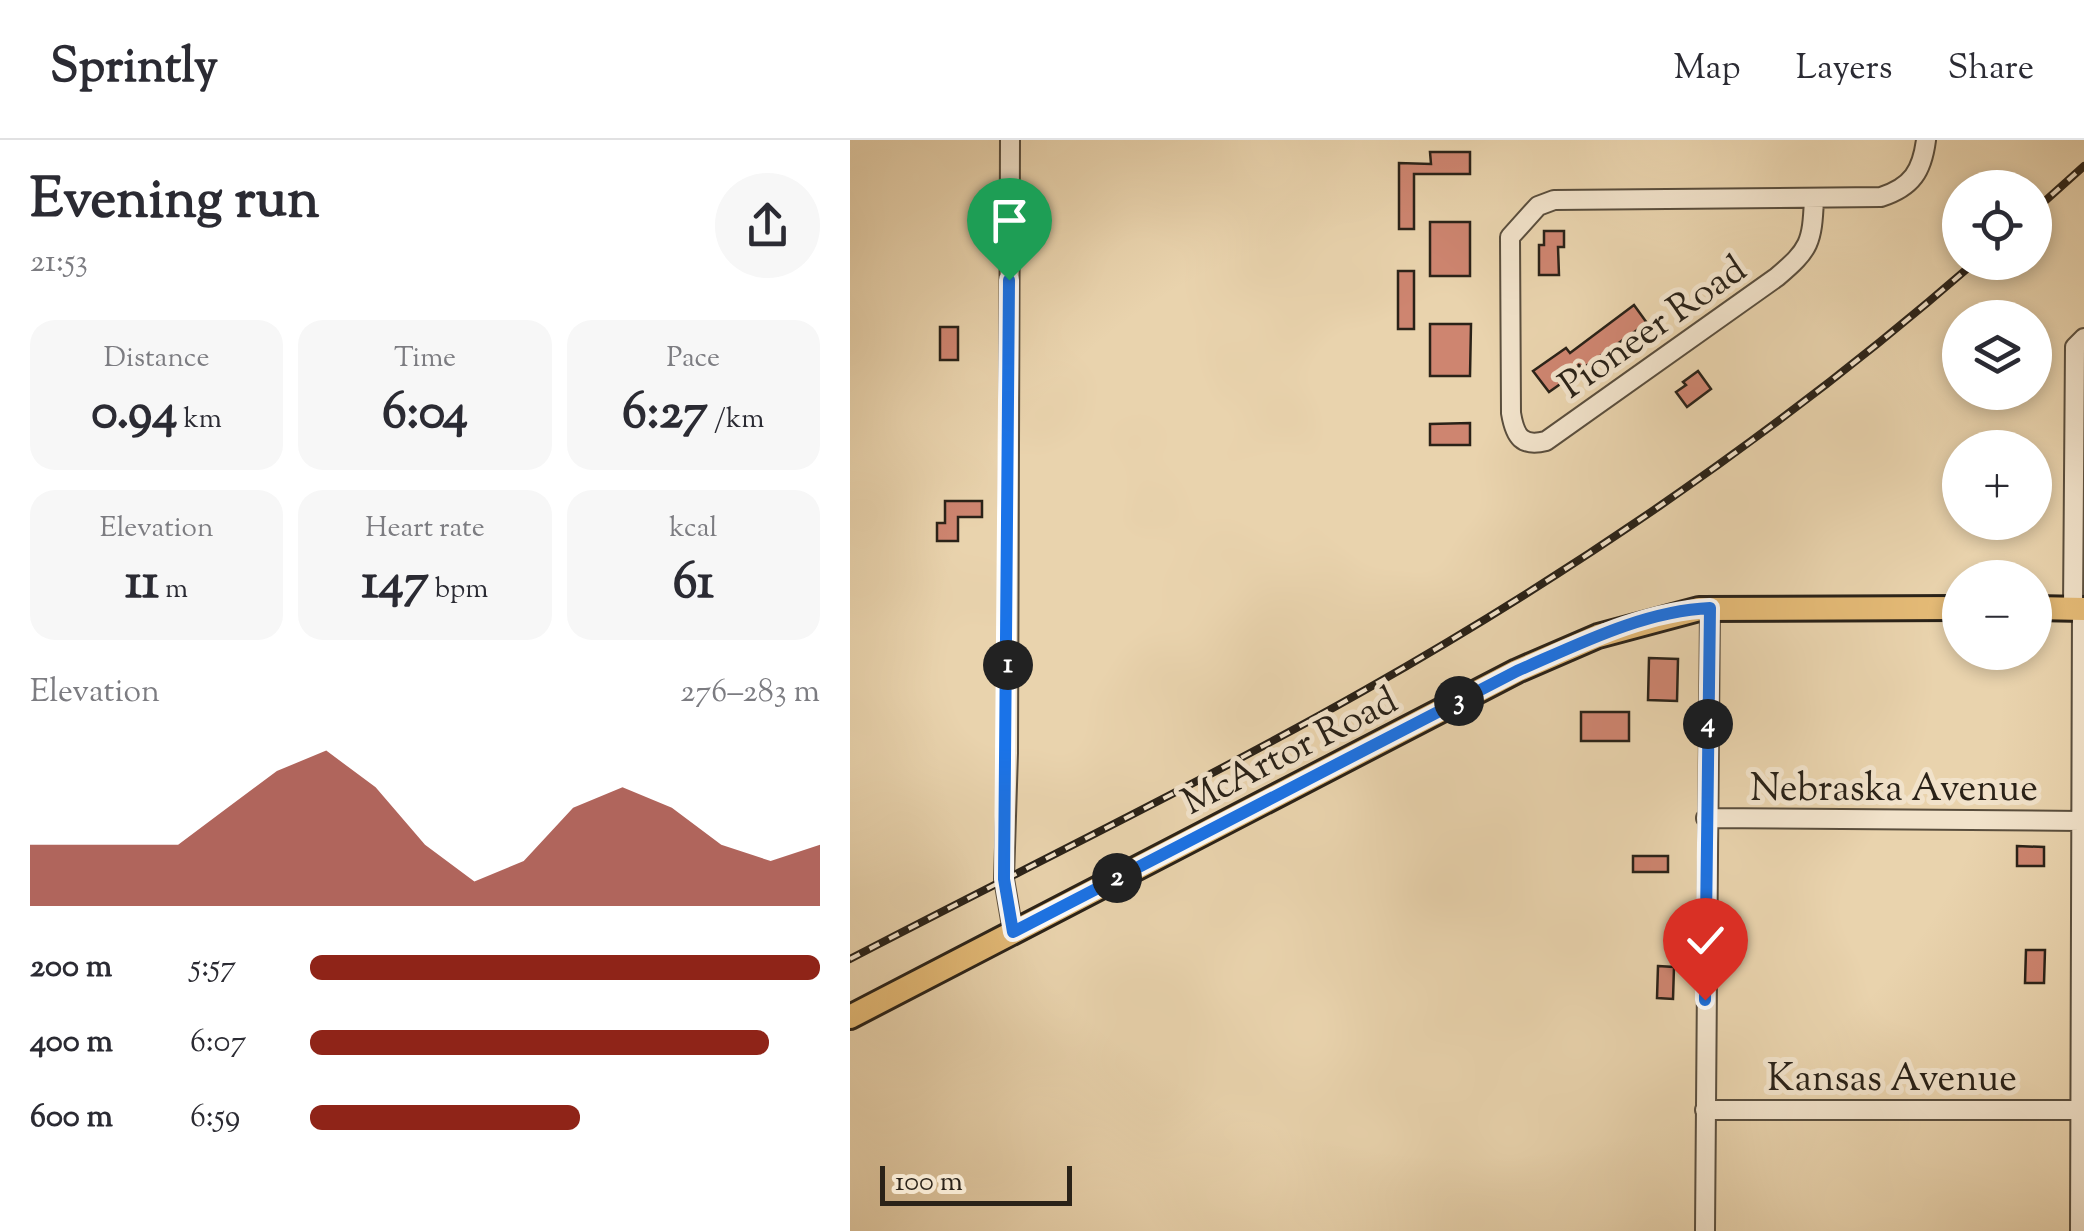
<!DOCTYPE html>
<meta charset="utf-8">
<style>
:root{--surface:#fff;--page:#f7f7f7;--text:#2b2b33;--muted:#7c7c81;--line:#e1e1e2;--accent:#8f2418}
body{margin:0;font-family:"Sorts Mill Goudy",serif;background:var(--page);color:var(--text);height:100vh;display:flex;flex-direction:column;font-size:38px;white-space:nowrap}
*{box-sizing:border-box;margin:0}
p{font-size:32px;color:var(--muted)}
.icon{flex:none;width:55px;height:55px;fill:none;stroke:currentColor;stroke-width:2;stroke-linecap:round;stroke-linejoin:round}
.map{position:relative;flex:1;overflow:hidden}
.panel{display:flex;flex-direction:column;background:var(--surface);width:850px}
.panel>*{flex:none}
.buttons{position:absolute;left:1092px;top:30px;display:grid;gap:20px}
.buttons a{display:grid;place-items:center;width:110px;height:110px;border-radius:50%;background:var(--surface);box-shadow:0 5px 15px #0003;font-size:50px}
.scale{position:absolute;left:30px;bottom:25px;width:192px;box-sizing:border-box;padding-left:10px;border:5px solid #2a2218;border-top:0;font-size:28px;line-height:35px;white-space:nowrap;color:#2a2218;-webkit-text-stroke:8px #f1e2ca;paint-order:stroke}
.pin{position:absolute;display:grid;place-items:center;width:85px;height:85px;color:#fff;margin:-102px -42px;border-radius:50% 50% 50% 0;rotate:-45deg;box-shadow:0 0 10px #0007}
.pin .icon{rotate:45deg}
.km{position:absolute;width:50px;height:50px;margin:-25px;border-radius:50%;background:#222;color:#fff;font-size:28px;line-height:50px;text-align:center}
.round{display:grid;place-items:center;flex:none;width:105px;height:105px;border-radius:52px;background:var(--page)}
.overview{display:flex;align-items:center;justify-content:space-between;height:170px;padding:0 30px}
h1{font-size:55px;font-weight:800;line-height:75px}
.figures{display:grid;grid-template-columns:repeat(3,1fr);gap:15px;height:170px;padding:10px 30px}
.figures div{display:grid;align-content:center;border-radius:25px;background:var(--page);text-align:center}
.figures b{font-size:50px;font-weight:800}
.figures small{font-size:28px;font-weight:400}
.figures p{font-size:28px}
.chart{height:280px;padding:20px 30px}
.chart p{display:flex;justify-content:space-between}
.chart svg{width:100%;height:180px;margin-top:10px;fill:var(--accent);opacity:.7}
ul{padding:0 30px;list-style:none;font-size:32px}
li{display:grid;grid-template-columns:160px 120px 1fr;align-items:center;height:75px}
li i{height:25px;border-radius:12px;background:var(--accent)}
header{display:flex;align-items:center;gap:60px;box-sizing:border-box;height:140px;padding:0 50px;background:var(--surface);border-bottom:2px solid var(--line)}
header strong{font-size:48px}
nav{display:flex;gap:55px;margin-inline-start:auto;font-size:35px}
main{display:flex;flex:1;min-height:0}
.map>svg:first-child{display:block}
.building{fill:#ce8570;stroke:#2a2218;stroke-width:2.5}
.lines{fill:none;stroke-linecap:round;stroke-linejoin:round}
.minor-casing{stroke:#5a4e3d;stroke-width:22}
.major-casing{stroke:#2a2218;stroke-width:28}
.minor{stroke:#f1e2ca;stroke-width:18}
.major{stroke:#e4ba76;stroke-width:22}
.rail-casing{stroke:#2a2218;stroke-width:8}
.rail{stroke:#f1e2ca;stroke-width:4;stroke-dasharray:11;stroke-linecap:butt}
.route-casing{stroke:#fff;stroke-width:20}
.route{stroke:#1a73e8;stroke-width:12}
.labels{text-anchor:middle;stroke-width:10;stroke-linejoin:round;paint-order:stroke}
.street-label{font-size:38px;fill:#2a2218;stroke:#f1e2ca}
</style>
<header>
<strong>Sprintly</strong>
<nav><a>Map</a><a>Layers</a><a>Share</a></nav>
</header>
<main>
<section class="panel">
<div class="overview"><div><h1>Evening run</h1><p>21:53</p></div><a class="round"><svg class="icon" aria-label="share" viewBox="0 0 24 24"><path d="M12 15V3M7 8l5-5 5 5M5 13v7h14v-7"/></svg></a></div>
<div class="figures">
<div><p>Distance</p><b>0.94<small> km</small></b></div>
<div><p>Time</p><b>6:04</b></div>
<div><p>Pace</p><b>6:27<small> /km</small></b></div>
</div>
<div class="figures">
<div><p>Elevation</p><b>11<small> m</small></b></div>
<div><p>Heart rate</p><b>147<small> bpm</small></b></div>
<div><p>kcal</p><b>61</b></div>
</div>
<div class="chart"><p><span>Elevation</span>276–283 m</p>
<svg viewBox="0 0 160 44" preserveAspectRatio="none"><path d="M0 44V29L10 29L20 29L30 29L40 20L50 11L60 6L70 15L80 29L90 38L100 33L110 20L120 15L130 20L140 29L150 33L160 29V44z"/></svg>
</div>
<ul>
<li><b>200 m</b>5:57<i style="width:100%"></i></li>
<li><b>400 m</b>6:07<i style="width:90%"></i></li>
<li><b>600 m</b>6:59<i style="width:53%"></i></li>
</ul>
</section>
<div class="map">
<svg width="1234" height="1091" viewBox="0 0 1234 1091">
<rect width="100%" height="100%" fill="#e9d3ad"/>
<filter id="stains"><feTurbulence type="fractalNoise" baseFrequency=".002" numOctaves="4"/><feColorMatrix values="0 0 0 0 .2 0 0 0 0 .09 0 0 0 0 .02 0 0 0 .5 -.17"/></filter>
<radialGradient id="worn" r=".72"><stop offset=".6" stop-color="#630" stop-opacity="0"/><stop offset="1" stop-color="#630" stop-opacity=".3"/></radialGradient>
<path class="building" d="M 580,12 L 620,12 L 620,34 L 564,34 L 564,89 L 549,89 L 549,23 L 581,24 Z
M 580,82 L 620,82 L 620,136 L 580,136 Z
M 694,91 L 714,91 L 714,107 L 708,107 L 709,135 L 689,135 L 689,105 L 694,105 Z
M 548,131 L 564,131 L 564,189 L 548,189 Z
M 784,165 L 797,183 L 699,252 L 683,231 L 716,208 L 720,213 Z
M 580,184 L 621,184 L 620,236 L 580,236 Z
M 90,187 L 108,187 L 108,220 L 90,220 Z
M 848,231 L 861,249 L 837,267 L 826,252 L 836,245 L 833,242 Z
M 620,283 L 620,305 L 580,305 L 580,284 Z
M 95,361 L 132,361 L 132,377 L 108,377 L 108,401 L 87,401 L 87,383 L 95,383 Z
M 799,518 L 828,519 L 827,561 L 798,560 Z
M 731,572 L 779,572 L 779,601 L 731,601 Z
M 1167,706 L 1194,707 L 1194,726 L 1167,726 Z
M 783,716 L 818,716 L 818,732 L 783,732 Z
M 1176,810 L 1195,810 L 1194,843 L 1175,843 Z
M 808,826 L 824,827 L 823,859 L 807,858 Z"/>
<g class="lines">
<defs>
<path id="minor" d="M 160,0 L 158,613 L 154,739 L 163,792
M 964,59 C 962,103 960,109 927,137 L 696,301 C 672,307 665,297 661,273 L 660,97 L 688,66 L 704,60 L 1031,57 C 1062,47 1072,31 1076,0
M 1223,469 L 1225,207 L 1234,198
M 856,678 L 1231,681
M 855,970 L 1230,970
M 855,1091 L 860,468
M 1230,1091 L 1232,469"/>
<path id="major" d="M 1185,468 L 1234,469
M 0,877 L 667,531 L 748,496 L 849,469 L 1110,468"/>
</defs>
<use href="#minor" class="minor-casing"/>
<use href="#major" class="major-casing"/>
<use href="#minor" class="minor"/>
<use href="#major" class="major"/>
<defs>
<path id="rail" d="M 1185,70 L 1234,26
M 0,819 C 171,730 347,645 515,550 C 732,427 937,286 1125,122"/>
</defs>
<use href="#rail" class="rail-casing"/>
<use href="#rail" class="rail"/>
</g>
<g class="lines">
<defs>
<path id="route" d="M 159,140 L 154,739 L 163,792 L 667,531 C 727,505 793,471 860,468 L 855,860"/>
</defs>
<use href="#route" class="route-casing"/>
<use href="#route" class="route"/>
</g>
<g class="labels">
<g class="street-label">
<text transform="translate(802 186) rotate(-35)" y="13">Pioneer Road</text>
<text transform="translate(439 610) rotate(-27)" y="13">McArtor Road</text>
<text x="1044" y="660">Nebraska Avenue</text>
<text x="1042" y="950">Kansas Avenue</text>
</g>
</g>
<rect width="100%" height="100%" filter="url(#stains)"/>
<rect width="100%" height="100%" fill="url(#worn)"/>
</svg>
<div class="buttons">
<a><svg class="icon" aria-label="locate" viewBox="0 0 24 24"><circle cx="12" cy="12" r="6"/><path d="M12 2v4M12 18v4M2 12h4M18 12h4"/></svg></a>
<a><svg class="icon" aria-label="layers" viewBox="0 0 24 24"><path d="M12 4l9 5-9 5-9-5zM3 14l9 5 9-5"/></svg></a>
<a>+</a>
<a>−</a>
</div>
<div class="scale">100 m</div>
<div class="pin" style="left:159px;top:140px;background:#1e9e55"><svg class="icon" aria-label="arrive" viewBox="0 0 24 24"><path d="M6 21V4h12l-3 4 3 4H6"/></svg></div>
<div class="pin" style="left:855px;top:860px;background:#d93025"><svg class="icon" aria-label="check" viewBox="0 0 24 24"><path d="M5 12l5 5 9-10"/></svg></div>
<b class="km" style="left:158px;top:525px">1</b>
<b class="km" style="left:267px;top:738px">2</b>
<b class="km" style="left:609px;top:561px">3</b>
<b class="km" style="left:858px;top:584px">4</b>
</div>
</main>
